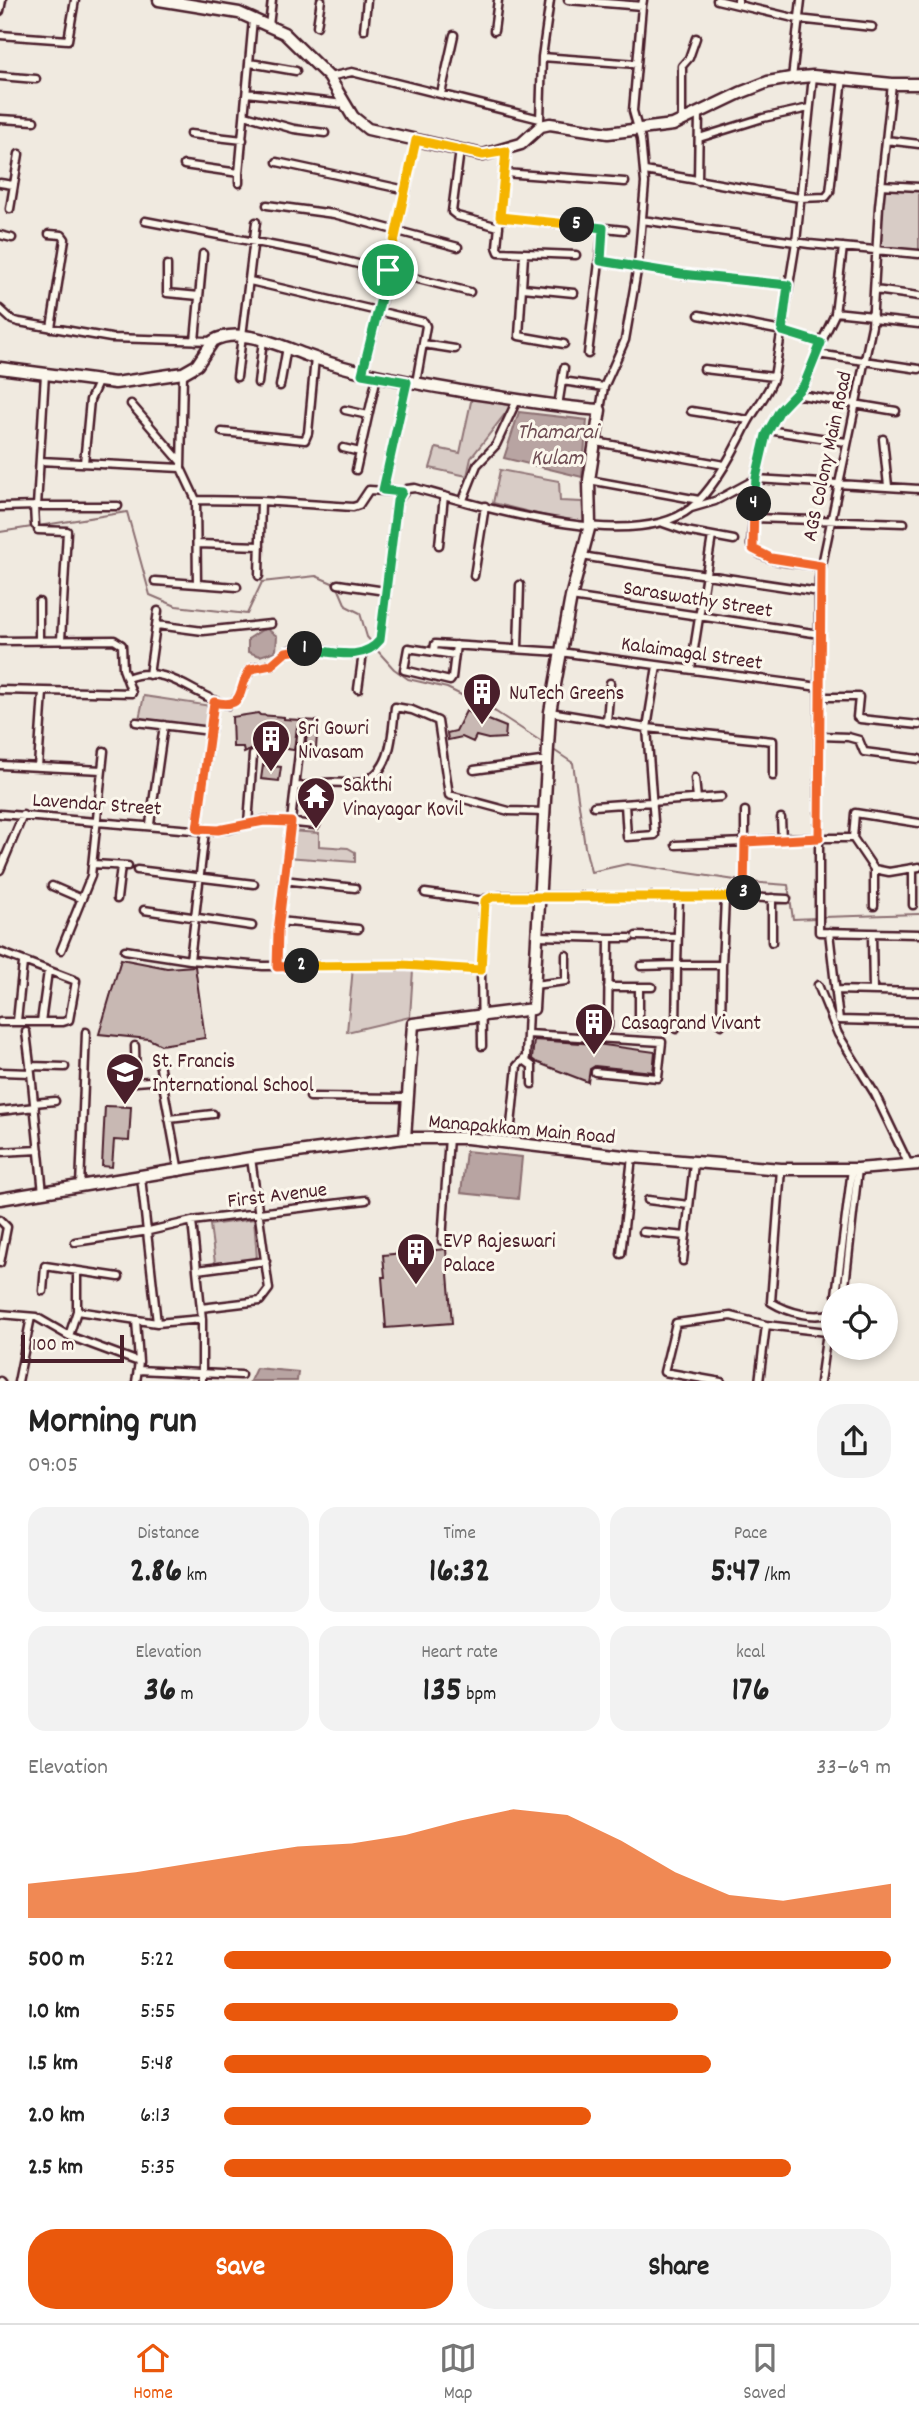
<!DOCTYPE html>
<meta charset="utf-8">
<style>
:root{--surface:#fff;--page:#f2f2f2;--text:#222;--muted:#767676;--line:#e0e0e0;--accent:#ea580c}
body{margin:0;font-family:Dekko,sans-serif;background:var(--page);color:var(--text);height:100vh;display:flex;flex-direction:column;font-size:26px;white-space:nowrap}
*{box-sizing:border-box;margin:0}
p{font-size:23px;color:var(--muted)}
.icon{flex:none;width:38px;height:38px;fill:none;stroke:currentColor;stroke-width:2;stroke-linecap:round;stroke-linejoin:round}
.map{position:relative;height:1381px;overflow:hidden}
.sheet{display:flex;flex-direction:column;background:var(--surface);flex:1}
.sheet>*{flex:none}
.fabs{position:absolute;left:821px;top:1283px;display:grid;gap:14px}
.fabs a{display:grid;place-items:center;width:77px;height:77px;border-radius:50%;background:var(--surface);box-shadow:0 4px 10px #0003;font-size:35px}
.scale{position:absolute;left:21px;bottom:18px;width:103px;box-sizing:border-box;padding-left:7px;border:4px solid #4a1f2b;border-top:0;font-size:19px;line-height:24px;white-space:nowrap;color:#4a1f2b;-webkit-text-stroke:5px #fbf7ec;paint-order:stroke}
.pin{position:absolute;display:grid;place-items:center;width:60px;height:60px;color:#fff;margin:-30px;border:4px solid #fff;border-radius:50%;box-shadow:0 2px 7px #0007}
.km{position:absolute;width:35px;height:35px;margin:-18px;border-radius:50%;background:#222;color:#fff;font-size:19px;line-height:35px;text-align:center}
.round{display:grid;place-items:center;flex:none;width:74px;height:74px;border-radius:28px;background:var(--page)}
.head{display:flex;align-items:center;justify-content:space-between;height:119px;padding:0 28px}
h1{font-size:38px;font-weight:700;line-height:52px}
.metrics{display:grid;grid-template-columns:repeat(3,1fr);gap:10px;height:119px;padding:7px 28px}
.metrics div{display:grid;align-content:center;border-radius:18px;background:var(--page);text-align:center}
.metrics b{font-size:35px;font-weight:700}
.metrics small{font-size:19px;font-weight:400}
.metrics p{font-size:19px}
.chart{height:196px;padding:14px 28px}
.chart p{display:flex;justify-content:space-between}
.chart svg{width:100%;height:126px;margin-top:7px;fill:var(--accent);opacity:.7}
.action{display:flex;gap:14px;margin-top:auto;padding:14px 28px}
.action a{flex:1;height:80px;border-radius:28px;background:var(--accent);color:#fff;font-size:28px;font-weight:700;line-height:80px;text-align:center}
.action a+a{background:var(--page);color:var(--text)}
ul{padding:0 28px;list-style:none;font-size:23px}
li{display:grid;grid-template-columns:112px 84px 1fr;align-items:center;height:52px}
li i{height:18px;border-radius:9px;background:var(--accent)}
.dock{display:flex;justify-content:space-around;align-items:center;height:98px;border-top:2px solid var(--line);background:var(--surface);font-size:19px;color:var(--muted)}
.dock a{display:grid;justify-items:center;gap:4px}
.dock .on{color:var(--accent)}
.map>svg:first-child{display:block}
.green{fill:#d8ccc6;stroke:#917678;stroke-width:2}
.water{fill:#b8a4a2;stroke:#8c6f72;stroke-width:2}
.lines{fill:none;stroke-linecap:round;stroke-linejoin:round}
.stream{stroke:#8c6f72;stroke-width:2}
.building{fill:#c8b8b3;stroke:#4a1f2b;stroke-width:2}
.street-casing{stroke:#4a1f2b;stroke-width:11}
.secondary-casing{stroke:#4a1f2b;stroke-width:15}
.street{stroke:#fbf7ec;stroke-width:6}
.secondary{stroke:#fbf7ec;stroke-width:10}
.split-1-casing{stroke:#fff;stroke-width:14}
.split-2-casing{stroke:#fff;stroke-width:14}
.split-3-casing{stroke:#fff;stroke-width:14}
.split-4-casing{stroke:#fff;stroke-width:14}
.split-5-casing{stroke:#fff;stroke-width:14}
.split-6-casing{stroke:#fff;stroke-width:14}
.split-1{stroke:#22a559;stroke-width:9}
.split-2{stroke:#f0652b;stroke-width:9}
.split-3{stroke:#f5b400;stroke-width:9}
.split-4{stroke:#f0652b;stroke-width:9}
.split-5{stroke:#22a559;stroke-width:9}
.split-6{stroke:#f5b400;stroke-width:9}
.labels{text-anchor:middle;stroke-width:6;stroke-linejoin:round;paint-order:stroke}
.street-label{font-size:21px;fill:#4a1f2b;stroke:#fbf7ec}
.poi-label{font-size:21px;fill:#4a1f2b;stroke:#fbf7ec;text-anchor:start}
.water-label{font-size:23px;font-style:italic;fill:#704e55;stroke:#fbf7ec}
</style>
<div class="map">
<svg width="919" height="1382" viewBox="0 0 919 1382">
<rect width="100%" height="100%" fill="#f0eae0"/>
<filter id="ink" filterUnits="userSpaceOnUse"><feTurbulence type="fractalNoise" baseFrequency=".0143" numOctaves="2"/><feDisplacementMap in="SourceGraphic" scale="14" xChannelSelector="R" yChannelSelector="G"/><feConvolveMatrix kernelMatrix="1 2 1 2 8 2 1 2 1" color-interpolation-filters="sRGB"/></filter>
<g filter="url(#ink)">
<path class="green" d="M 881,186 L 919,188 L 919,251 L 877,250 Z
M 472,397 L 511,406 L 471,458 L 467,476 L 430,468 L 436,448 L 460,453 Z
M 500,470 L 559,481 L 560,501 L 582,502 L 584,522 L 558,519 L 493,503 Z
M 144,696 L 211,706 L 208,728 L 139,719 Z
M 290,831 L 319,833 L 319,846 L 348,848 L 355,852 L 355,862 L 286,857 Z
M 353,967 L 413,970 L 410,1017 L 347,1032 Z
M 254,1219 L 257,1259 L 215,1263 L 210,1225 Z"/>
<path class="water" d="M 519,412 L 587,420 L 582,477 L 504,458 Z
M 267,629 L 277,636 L 276,651 L 260,656 L 248,652 L 248,639 L 262,630 Z
M 466,1151 L 522,1157 L 518,1199 L 461,1193 Z
M 256,1368 L 298,1372 L 297,1381 L 250,1381 Z"/>
<g class="lines">
<path class="stream" d="M 0,532 L 127,512 L 150,595 L 176,606 L 247,614 L 262,582 L 316,576 L 337,585 L 346,606 L 360,613 L 367,637 L 373,644
M 376,649 L 394,669 L 408,679 L 447,688 L 496,712 L 545,744
M 552,749 L 573,763 L 585,847 L 591,872 L 627,864 L 742,881
M 748,882 L 788,885 L 793,919 L 817,918
M 823,917 L 919,914"/>
</g>
<path class="building" d="M 466,711 L 506,727 L 505,738 L 488,739 L 476,736 L 473,742 L 462,737 L 448,740 L 447,733 L 456,731 Z
M 258,713 L 260,715 L 284,717 L 284,719 L 318,721 L 316,749 L 305,748 L 308,728 L 302,722 L 297,727 L 294,750 L 280,748 L 279,753 L 258,753 L 253,749 L 244,753 L 243,747 L 233,747 L 232,717 Z
M 263,765 L 281,767 L 279,781 L 261,779 Z
M 121,959 L 167,968 L 195,966 L 205,1038 L 161,1045 L 149,1039 L 99,1034 Z
M 534,1040 L 597,1044 L 655,1052 L 653,1072 L 595,1066 L 590,1069 L 588,1082 L 536,1062 L 532,1059 Z
M 105,1106 L 131,1107 L 129,1141 L 114,1140 L 112,1167 L 102,1166 Z
M 446,1249 L 452,1323 L 386,1328 L 382,1277 L 385,1277 L 383,1255 Z"/>
<g class="lines">
<defs>
<path id="street" d="M 568,0 L 642,6 L 643,0
M 717,0 L 738,5
M 738,0 L 738,5 L 798,19 L 872,27
M 0,11 L 2,0
M 269,26 L 272,0
M 317,26 L 321,0
M 364,30 L 367,0
M 494,31 L 498,0
M 0,35 L 68,40 L 75,0
M 542,57 L 637,64
M 250,63 L 296,71
M 0,76 L 36,79
M 329,77 L 352,72 L 540,119
M 792,78 L 801,0
M 892,84 L 879,206 L 872,326 L 819,579 L 819,932 L 919,934
M 247,93 L 344,104
M 441,94 L 454,35
M 245,115 L 294,129 L 325,133
M 0,119 L 34,121
M 540,120 L 542,57 L 550,0
M 682,122 L 682,66 L 689,58 L 696,38
M 190,134 L 243,140
M 699,138 L 763,118 L 809,108
M 886,140 L 919,144
M 460,150 L 452,212 L 457,216 L 499,227
M 506,151 L 497,247 L 499,252 L 576,255
M 277,162 L 406,190
M 184,165 L 239,173 L 239,183
M 645,171 L 800,198 L 826,197 L 830,192 L 843,78
M 239,173 L 253,19
M 504,173 L 625,182
M 698,181 L 699,112
M 0,183 L 13,185
M 881,185 L 919,187
M 267,205 L 334,214 L 458,247
M 10,209 L 19,154
M 500,217 L 624,230
M 642,220 L 809,244 L 919,254
M 145,221 L 318,254 L 470,292
M 49,234 L 62,235 L 65,239 L 51,328
M 0,235 L 12,238
M 524,255 L 519,336 L 564,344
M 601,261 L 681,274 L 788,285
M 167,265 L 167,293 L 199,296
M 250,281 L 424,322 L 426,326 L 416,383
M 523,288 L 574,293
M 875,290 L 919,296
M 0,309 L 12,320 L 19,322 L 111,338 L 213,341
M 835,312 L 873,316
M 699,315 L 782,331 L 821,343 L 817,354 L 919,369
M 873,319 L 919,324
M 195,341 L 203,254
M 821,343 L 835,314 L 843,247
M 423,344 L 455,349
M 588,354 L 603,228
M 817,354 L 804,385 L 780,410 L 766,435 L 756,479 L 751,545 C 761,564 802,563 822,566
M 704,369 L 774,377
M 183,373 L 181,468 L 196,500 L 197,584 L 237,587
M 362,374 L 385,287 L 416,140
M 237,377 L 256,222
M 562,381 L 564,368
M 258,383 L 263,340
M 280,386 L 287,347
M 795,394 L 896,411
M 131,404 L 181,462
M 558,406 L 562,381 L 604,387
M 345,410 L 368,415
M 600,410 L 604,387 L 625,340 L 638,265 L 645,183 L 641,139 L 633,111 L 642,6
M 691,411 L 749,420
M 768,430 L 846,442
M 222,432 L 305,440 L 308,433 L 315,358
M 883,439 L 888,486
M 596,442 L 724,465
M 343,448 L 360,452
M 40,461 L 181,468
M 84,463 L 90,400 L 99,380
M 356,470 L 377,376
M 589,480 L 699,500
M 383,490 L 407,382
M 196,500 L 261,501 L 353,507 L 359,505 L 369,490 L 402,492
M 463,500 L 477,465 L 496,445 L 517,400
M 34,506 L 35,525
M 37,506 L 118,506
M 0,507 L 37,506 L 45,374
M 691,508 L 715,501 L 756,479 L 919,489
M 753,518 L 904,523
M 663,523 L 686,531 L 734,540
M 38,530 L 67,531 L 61,640
M 198,544 L 260,546
M 439,545 L 444,496
M 581,556 L 819,592
M 259,576 L 261,501
M 474,576 L 485,506
M 155,581 L 197,584
M 338,584 L 385,591
M 571,597 L 820,634
M 39,602 L 39,640
M 157,625 L 203,631 L 271,624
M 0,641 L 114,640 L 122,645 L 123,669 L 132,693 L 0,690
M 518,648 L 520,585
M 434,651 L 435,644 L 560,652 L 819,687
M 455,655 L 408,648 L 404,670 L 450,681 L 452,678 L 456,645
M 691,668 L 712,536
M 149,675 L 158,611
M 127,678 C 167,662 196,698 228,705 C 245,697 241,682 251,669 C 257,666 266,667 272,664 C 279,660 282,653 290,650 C 320,641 357,670 380,640 L 397,501 L 407,489 L 415,488 C 480,506 634,554 691,508 C 713,490 735,449 747,424 C 756,407 768,395 774,377 L 796,242 L 813,76
M 358,689 L 363,653
M 819,697 L 859,697 L 857,717 L 860,719 L 919,725
M 550,712 L 647,728 L 773,741 L 773,776
M 136,722 L 211,731
M 607,722 L 610,683
M 820,736 L 848,737 L 859,740 L 864,752 L 919,759
M 0,765 L 102,770
M 38,767 L 43,692
M 474,770 L 548,760
M 695,778 L 697,799
M 296,786 C 307,787 313,784 323,783 C 335,781 349,785 361,782 C 393,773 392,733 395,707 L 412,710 L 438,721 L 449,795 L 509,811 L 546,812
M 625,804 L 627,837 L 655,835 L 647,728 L 657,666
M 594,806 L 721,797
M 0,814 L 205,831 L 229,829 L 264,820 L 316,825
M 781,818 L 782,839
M 919,823 L 855,813 L 853,838 L 874,869 L 889,872 L 919,867
M 150,824 L 164,725
M 248,824 L 253,755
M 197,829 L 214,702
M 205,831 L 190,960 L 263,966 L 403,965 L 481,970 L 482,1046
M 676,845 L 745,842 L 745,811
M 93,864 L 128,866
M 913,869 L 913,905
M 0,870 L 23,815
M 137,870 L 254,884
M 283,880 L 355,888
M 52,886 L 82,899
M 425,893 L 485,901
M 744,897 L 787,899
M 725,898 L 722,965 L 677,965 L 679,897 L 744,897 L 745,842 L 789,838 L 853,838
M 117,899 L 121,866
M 874,906 L 874,869
M 144,910 L 252,926
M 279,921 L 358,929
M 829,932 L 839,1020 L 919,1022
M 872,934 L 873,991
M 538,936 L 609,938
M 636,936 L 678,937
M 772,942 L 772,898
M 61,950 L 91,876 L 104,751
M 125,950 L 190,960
M 0,952 L 76,981 L 69,1020 L 63,1022 L 0,1022
M 641,966 L 677,965 L 676,1029
M 277,967 L 278,931 L 302,728
M 481,970 L 485,899 L 500,896 L 679,897
M 534,985 L 566,981 L 566,955
M 818,985 L 838,1034 L 875,1094 L 909,1165
M 608,987 L 652,987
M 639,987 L 639,1026
M 835,990 L 919,992
M 17,1021 L 23,963
M 41,1022 L 48,971
M 721,1025 L 722,965
M 608,1027 L 609,938 L 630,938
M 26,1032 L 31,1073
M 528,1034 L 662,1042 L 658,1078 L 595,1072
M 135,1046 L 136,1082 L 163,1080
M 158,1057 L 179,1172
M 524,1060 L 532,1066 L 532,1084
M 30,1066 L 65,1067
M 0,1072 L 31,1073 L 43,1193
M 310,1097 L 407,1098
M 34,1103 L 55,1101
M 0,1111 L 35,1107
M 169,1119 L 213,1114
M 510,1135 L 517,1066 L 526,1057 L 528,1010
M 0,1152 L 39,1150
M 781,1169 L 771,1302 C 789,1313 813,1319 833,1313
M 141,1177 L 157,1323
M 80,1187 L 86,1032
M 648,1200 L 689,1205
M 0,1220 L 7,1227 L 0,1263
M 192,1221 L 202,1319 L 202,1382
M 643,1232 L 686,1236
M 442,1241 L 449,1137
M 75,1242 L 149,1231 L 192,1221 L 366,1200
M 621,1254 L 632,1157
M 683,1261 L 694,1163
M 197,1270 L 266,1261
M 77,1271 L 77,1311 L 157,1323 L 202,1319
M 43,1291 L 45,1266 L 119,1277
M 836,1295 L 852,1169
M 844,1295 L 858,1169
M 201,1308 L 260,1301 L 269,1289 L 251,1158
M 77,1311 L 69,1336 L 139,1362
M 0,1314 L 36,1317 L 69,1336
M 136,1320 L 139,1362 L 136,1382
M 138,1370 L 241,1375
M 0,1381 L 1,1382
M 18,1382 L 31,1317
M 721,1382 L 664,1372 L 676,1323 L 731,1316 L 766,1325 L 827,1332 L 833,1328
M 759,1382 L 766,1325
M 820,1382 L 827,1332"/>
<path id="secondary" d="M 159,0 L 239,13 L 284,33 L 329,77 L 353,117 L 368,129 L 483,155 L 521,144 L 541,126 L 550,124 L 608,133 L 673,125 L 740,93 L 768,82 L 791,78 L 813,76 L 892,84 L 919,84
M 0,368 L 115,383 L 183,373 L 197,365 L 213,341 C 239,326 281,346 306,355 C 360,375 416,383 472,393 C 515,399 557,407 600,410 L 589,480 L 590,525 L 571,597 L 550,712 L 533,1009 L 413,1024 L 405,1138
M 0,1199 L 251,1158 L 405,1138 L 467,1138 L 632,1157 L 781,1169 L 858,1169 L 919,1164"/>
</defs>
<use href="#street" class="street-casing"/>
<use href="#secondary" class="secondary-casing"/>
<use href="#street" class="street"/>
<use href="#secondary" class="secondary"/>
</g>
</g>
<g class="lines" filter="url(#ink)">
<defs>
<path id="split-1" d="M 305,649 C 331,651 362,663 380,640 L 397,501 L 402,492 L 383,490 L 407,382 L 362,374 L 388,270"/>
<path id="split-2" d="M 302,966 L 277,967 L 278,931 L 291,822 L 264,821 L 218,830 L 197,829 L 214,702 C 248,710 236,687 251,669 L 271,665 L 286,652 L 305,649"/>
<path id="split-3" d="M 302,966 L 403,965 L 481,970 L 485,901 L 492,897 L 744,897 L 744,893"/>
<path id="split-4" d="M 744,893 L 745,842 L 819,838 L 821,566 L 771,558 L 753,549 L 754,504"/>
<path id="split-5" d="M 577,225 L 603,228 L 601,261 L 681,274 L 788,285 L 782,331 L 821,343 L 804,385 L 780,410 L 766,435 L 756,478 L 754,504"/>
<path id="split-6" d="M 388,270 L 416,140 L 483,155 L 506,151 L 500,217 L 577,225"/>
</defs>
<use href="#split-1" class="split-1-casing"/>
<use href="#split-2" class="split-2-casing"/>
<use href="#split-3" class="split-3-casing"/>
<use href="#split-4" class="split-4-casing"/>
<use href="#split-5" class="split-5-casing"/>
<use href="#split-6" class="split-6-casing"/>
<use href="#split-1" class="split-1"/>
<use href="#split-2" class="split-2"/>
<use href="#split-3" class="split-3"/>
<use href="#split-4" class="split-4"/>
<use href="#split-5" class="split-5"/>
<use href="#split-6" class="split-6"/>
</g>
<defs>
<symbol id="building-pin" viewBox="-11 -11 22 30"><path d="M0 17L-7.5 6A9.5 9.5 0 1 1 7.5 6Z" fill="#4a1f2b" stroke="#fbf7ec"/><path d="M-4-6H4V6H1V3H-1V6H-4ZM-2.5-4.3h1.7v1.8h-1.7ZM.8-4.3h1.7v1.8H.8ZM-2.5-1h1.7V.8h-1.7ZM.8-1h1.7V.8H.8Z" fill="#fff"/></symbol>
<symbol id="temple-pin" viewBox="-11 -11 22 30"><path d="M0 17L-7.5 6A9.5 9.5 0 1 1 7.5 6Z" fill="#4a1f2b" stroke="#fbf7ec"/><path d="M0-6L5-2H3V0L6.5 2.5H4V6H1.5V3h-3V6H-4V2.5H-6.5L-3 0V-2H-5Z" fill="#fff"/></symbol>
<symbol id="school-pin" viewBox="-11 -11 22 30"><path d="M0 17L-7.5 6A9.5 9.5 0 1 1 7.5 6Z" fill="#4a1f2b" stroke="#fbf7ec"/><path d="M0-5L7-2L0 1L-7-2ZM-4 1L0 2.5L4 1V4Q0 6-4 4Z" fill="#fff"/></symbol>
</defs>
<g fill-rule="evenodd">
<use href="#building-pin" x="460" y="670" width="44" height="60"/>
<use href="#building-pin" x="249" y="717" width="44" height="60"/>
<use href="#temple-pin" x="294" y="774" width="44" height="60"/>
<use href="#building-pin" x="572" y="1000" width="44" height="60"/>
<use href="#school-pin" x="103" y="1050" width="44" height="60"/>
<use href="#building-pin" x="394" y="1230" width="44" height="60"/>
</g>
<g class="labels">
<g class="street-label">
<text transform="translate(826 456) rotate(-78)" y="7">AGS Colony Main Road</text>
<text transform="translate(698 598) rotate(9)" y="7">Saraswathy Street</text>
<text transform="translate(692 652) rotate(8)" y="7">Kalaimagal Street</text>
<text transform="translate(97 803) rotate(4)" y="7">Lavendar Street</text>
<text transform="translate(522 1128) rotate(5)" y="7">Manapakkam Main Road</text>
<text transform="translate(277 1194) rotate(-7)" y="7">First Avenue</text>
</g>
<g class="poi-label">
<text x="509" y="699">NuTech Greens</text>
<text x="298" y="734">Sri Gowri<tspan x="298" dy="24">Nivasam</tspan></text>
<text x="343" y="791">Sakthi<tspan x="343" dy="24">Vinayagar Kovil</tspan></text>
<text x="621" y="1029">Casagrand Vivant</text>
<text x="152" y="1067">St. Francis<tspan x="152" dy="24">International School</tspan></text>
<text x="443" y="1247">EVP Rajeswari<tspan x="443" dy="24">Palace</tspan></text>
</g>
<g class="water-label">
<text x="557" y="438">Thamarai<tspan x="557" dy="26">Kulam</tspan></text>
</g>
</g>
</svg>
<div class="fabs">
<a><svg class="icon" aria-label="locate" viewBox="0 0 24 24"><circle cx="12" cy="12" r="6"/><path d="M12 2v4M12 18v4M2 12h4M18 12h4"/></svg></a>
</div>
<div class="scale">100 m</div>
<div class="pin" style="left:388px;top:270px;background:#1e9e55"><svg class="icon" aria-label="arrive" viewBox="0 0 24 24"><path d="M6 21V4h12l-3 4 3 4H6"/></svg></div>
<b class="km" style="left:305px;top:649px">1</b>
<b class="km" style="left:302px;top:966px">2</b>
<b class="km" style="left:744px;top:893px">3</b>
<b class="km" style="left:754px;top:504px">4</b>
<b class="km" style="left:577px;top:225px">5</b>
</div>
<section class="sheet">
<div class="head"><div><h1>Morning run</h1><p>09:05</p></div><a class="round"><svg class="icon" aria-label="share" viewBox="0 0 24 24"><path d="M12 15V3M7 8l5-5 5 5M5 13v7h14v-7"/></svg></a></div>
<div class="metrics">
<div><p>Distance</p><b>2.86<small> km</small></b></div>
<div><p>Time</p><b>16:32</b></div>
<div><p>Pace</p><b>5:47<small> /km</small></b></div>
</div>
<div class="metrics">
<div><p>Elevation</p><b>36<small> m</small></b></div>
<div><p>Heart rate</p><b>135<small> bpm</small></b></div>
<div><p>kcal</p><b>176</b></div>
</div>
<div class="chart"><p><span>Elevation</span>33–69 m</p>
<svg viewBox="0 0 160 44" preserveAspectRatio="none"><path d="M0 44V32L10 30L20 28L30 25L40 22L50 19L60 18L70 15L80 10L90 6L100 8L110 17L120 28L130 36L140 38L150 35L160 32V44z"/></svg>
</div>
<ul>
<li><b>500 m</b>5:22<i style="width:100%"></i></li>
<li><b>1.0 km</b>5:55<i style="width:68%"></i></li>
<li><b>1.5 km</b>5:48<i style="width:73%"></i></li>
<li><b>2.0 km</b>6:13<i style="width:55%"></i></li>
<li><b>2.5 km</b>5:35<i style="width:85%"></i></li>
</ul>
<div class="action"><a>Save</a><a>Share</a></div>
</section>
<nav class="dock">
<a class="on"><svg class="icon" aria-label="home" viewBox="0 0 24 24"><path d="M3 11l9-7 9 7M6 9v11h12V9"/></svg>Home</a>
<a><svg class="icon" aria-label="map" viewBox="0 0 24 24"><path d="M3 6l6-2 6 2 6-2v14l-6 2-6-2-6 2zM9 4v14M15 6v14"/></svg>Map</a>
<a><svg class="icon" aria-label="saved" viewBox="0 0 24 24"><path d="M7 4h10v16l-5-4-5 4z"/></svg>Saved</a>
</nav>
